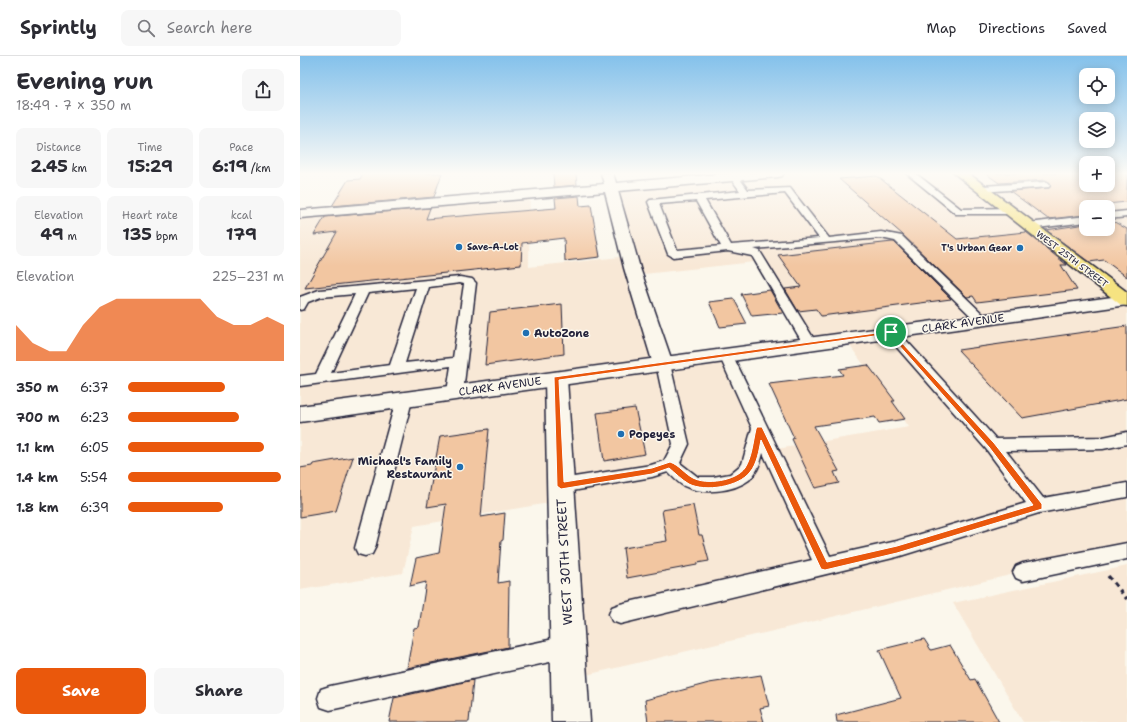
<!DOCTYPE html>
<meta charset="utf-8">
<style>
:root{--surface:#fff;--page:#f7f7f7;--text:#2b2b33;--muted:#7c7c81;--line:#e1e1e2;--accent:#ea580c}
body{margin:0;font-family:"Shantell Sans",sans-serif;background:var(--page);color:var(--text);height:100vh;display:flex;flex-direction:column;font-size:15px;white-space:nowrap}
*{box-sizing:border-box;margin:0}
p{font-size:13px;color:var(--muted)}
.icon{flex:none;width:22px;height:22px;fill:none;stroke:currentColor;stroke-width:2;stroke-linecap:round;stroke-linejoin:round}
.map{position:relative;flex:1;overflow:hidden}
.drawer{display:flex;flex-direction:column;background:var(--surface);width:300px}
.drawer>*{flex:none}
.controls{position:absolute;left:779px;top:12px;display:grid;gap:8px}
.controls a{display:grid;place-items:center;width:36px;height:36px;border-radius:8px;background:var(--surface);box-shadow:0 2px 10px #0003;font-size:20px}
.pin{position:absolute;display:grid;place-items:center;width:34px;height:34px;color:#fff;margin:-17px;border:2px solid #fff;border-radius:50%;box-shadow:0 1px 4px #0007}
.round{display:grid;place-items:center;flex:none;width:42px;height:42px;border-radius:8px;background:var(--page)}
.headline{display:flex;align-items:center;justify-content:space-between;height:68px;padding:0 16px}
h1{font-size:22px;font-weight:700;line-height:30px}
.stats{display:grid;grid-template-columns:repeat(3,1fr);gap:6px;height:68px;padding:4px 16px}
.stats div{display:grid;align-content:center;border-radius:8px;background:var(--page);text-align:center}
.stats b{font-size:17px;font-weight:700}
.stats small{font-size:11px;font-weight:400}
.stats p{font-size:11px}
.chart{height:112px;padding:8px 16px}
.chart p{display:flex;justify-content:space-between}
.chart svg{width:100%;height:72px;margin-top:4px;fill:var(--accent);opacity:.7}
.primary-button{display:flex;gap:8px;margin-top:auto;padding:8px 16px}
.primary-button a{flex:1;height:46px;border-radius:8px;background:var(--accent);color:#fff;font-size:16px;font-weight:700;line-height:46px;text-align:center}
.primary-button a+a{background:var(--page);color:var(--text)}
ul{padding:0 16px;list-style:none;font-size:13px}
li{display:grid;grid-template-columns:64px 48px 1fr;align-items:center;height:30px}
li i{height:10px;border-radius:5px;background:var(--accent)}
header{display:flex;align-items:center;gap:24px;box-sizing:border-box;height:56px;padding:0 20px;background:var(--surface);border-bottom:1px solid var(--line)}
header strong{font-size:19px}
nav{display:flex;gap:22px;margin-inline-start:auto;font-size:14px}
.search{width:280px;height:36px;background:var(--page);display:flex;align-items:center;gap:10px;box-sizing:border-box;padding:0 14px;border-radius:8px;color:var(--muted);font-size:15px}
main{display:flex;flex:1;min-height:0}
.map>svg:first-child{display:block}
.built{fill:#f8e8d6;fill-rule:evenodd}
.building{fill:#f2c6a1;stroke:#22223b}
.lines{fill:none;stroke-linecap:round;stroke-linejoin:round}
.service-casing{stroke:#22223b;stroke-width:3}
.minor-casing{stroke:#22223b;stroke-width:3}
.tertiary-casing{stroke:#22223b;stroke-width:3}
.primary-casing{stroke:#22223b;stroke-width:3}
.path{stroke:#22223b;stroke-width:3.5;stroke-dasharray:4.5 4.5;stroke-linecap:butt}
.service{fill:#fbf7ec;fill-rule:evenodd}
.minor{fill:#fbf7ec;fill-rule:evenodd}
.tertiary{fill:#fbf7ec;fill-rule:evenodd}
.primary{fill:#f6e381;fill-rule:evenodd}
.route{fill:#ea580c;stroke:#fff;fill-rule:evenodd}
.poi-dot{fill:#1f6fb2;stroke:#fbf7ec;stroke-width:1.5}
.labels{text-anchor:middle;stroke-width:3;stroke-linejoin:round;paint-order:stroke}
.far-poi-label{font-size:9px;font-weight:bold;fill:#22223b;stroke:#fbf7ec;text-anchor:start}
.far-street-label{font-size:9px;fill:#22223b;stroke:#fbf7ec}
.street-label{font-size:11px;fill:#22223b;stroke:#fbf7ec}
.poi-label{font-size:11px;font-weight:bold;fill:#22223b;stroke:#fbf7ec;text-anchor:start}
.near-street-label{font-size:13px;fill:#22223b;stroke:#fbf7ec}
</style>
<header>
<strong>Sprintly</strong>
<div class="search"><svg class="icon" aria-label="search" viewBox="0 0 24 24"><circle cx="10" cy="10" r="6"/><path d="M15 15l6 6"/></svg>Search here</div>
<nav><a>Map</a><a>Directions</a><a>Saved</a></nav>
</header>
<main>
<section class="drawer">
<div class="headline"><div><h1>Evening run</h1><p>18:49 · 7 × 350 m</p></div><a class="round"><svg class="icon" aria-label="share" viewBox="0 0 24 24"><path d="M12 15V3M7 8l5-5 5 5M5 13v7h14v-7"/></svg></a></div>
<div class="stats">
<div><p>Distance</p><b>2.45<small> km</small></b></div>
<div><p>Time</p><b>15:29</b></div>
<div><p>Pace</p><b>6:19<small> /km</small></b></div>
</div>
<div class="stats">
<div><p>Elevation</p><b>49<small> m</small></b></div>
<div><p>Heart rate</p><b>135<small> bpm</small></b></div>
<div><p>kcal</p><b>179</b></div>
</div>
<div class="chart"><p><span>Elevation</span>225–231 m</p>
<svg viewBox="0 0 160 44" preserveAspectRatio="none"><path d="M0 44V22L10 33L20 38L30 38L40 22L50 11L60 6L70 6L80 6L90 6L100 6L110 6L120 17L130 22L140 22L150 17L160 22V44z"/></svg>
</div>
<ul>
<li><b>350 m</b>6:37<i style="width:62%"></i></li>
<li><b>700 m</b>6:23<i style="width:71%"></i></li>
<li><b>1.1 km</b>6:05<i style="width:87%"></i></li>
<li><b>1.4 km</b>5:54<i style="width:98%"></i></li>
<li><b>1.8 km</b>6:39<i style="width:61%"></i></li>
</ul>
<div class="primary-button"><a>Save</a><a>Share</a></div>
</section>
<div class="map">
<svg width="827" height="666" viewBox="0 0 827 666">
<rect width="100%" height="100%" fill="#fbf7ec"/>
<filter id="ink" filterUnits="userSpaceOnUse"><feTurbulence type="fractalNoise" baseFrequency=".025" numOctaves="2"/><feDisplacementMap in="SourceGraphic" scale="8" xChannelSelector="R" yChannelSelector="G"/><feConvolveMatrix kernelMatrix="1 2 1 2 8 2 1 2 1" color-interpolation-filters="sRGB"/></filter>
<g filter="url(#ink)">
<path class="built" d="M 478,117 L 786,117 L 786,129 L 808,129 L 827,117 L 827,495 L 723,516 L 269,623 L 261,445 L 114,470 L 103,517 L 0,534 L 0,158 L 230,138 L 229,211 L 329,200 L 310,131 ZM 786,151 L 808,151 L 808,173 L 786,173 ZM 454,206 L 503,289 L 545,283 L 609,371 L 477,393 L 432,298 L 363,308 L 335,219 Z
M 827,510 L 827,666 L 723,666 L 653,547 Z"/>
<path class="building" d="M 63,117 L 142,117 L 134,141 L 32,150 L 48,124 L 60,123 Z
M 253,117 L 276,117 L 277,129 L 254,131 Z
M 685,117 L 786,117 L 786,129 L 808,129 L 808,117 L 827,117 L 827,146 L 786,150 L 788,151 L 786,151 L 786,159 L 748,163 L 710,135 L 749,132 L 751,130 L 749,126 L 746,124 L 699,127 Z
M 577,120 L 657,183 L 726,176 L 767,209 L 761,209 L 777,234 L 677,246 L 673,240 L 667,241 L 603,179 L 539,123 Z
M 279,140 L 280,150 L 291,149 L 300,201 L 265,205 L 264,182 L 222,187 L 221,209 L 5,232 L 37,176 L 14,179 L 25,161 L 130,152 L 126,163 L 256,152 L 255,142 Z
M 808,164 L 811,164 L 827,173 L 827,221 L 804,204 L 789,206 L 746,174 L 786,168 L 786,173 L 808,173 Z
M 592,186 L 594,186 L 651,243 L 521,260 L 516,253 L 498,255 L 485,233 L 501,231 L 478,199 Z
M 470,234 L 483,257 L 452,260 L 441,238 Z
M 434,243 L 447,268 L 420,271 L 409,246 Z
M 262,248 L 264,298 L 185,309 L 190,256 Z
M 827,270 L 827,343 L 722,362 L 658,294 Z
M 568,309 L 595,345 L 592,345 L 605,363 L 579,367 L 575,361 L 514,370 L 539,415 L 534,416 L 539,427 L 515,432 L 492,383 L 494,382 L 469,328 L 543,319 L 539,313 Z
M 335,352 L 345,398 L 304,405 L 297,357 Z
M 189,373 L 181,461 L 205,457 L 203,484 L 201,485 L 198,527 L 209,525 L 208,591 L 107,612 L 114,572 L 119,571 L 126,526 L 110,530 L 116,502 L 139,497 L 146,448 L 127,451 L 140,380 Z
M 53,401 L 36,455 L 0,461 L 0,412 L 12,410 L 13,408 Z
M 393,449 L 399,479 L 402,479 L 409,505 L 397,507 L 397,509 L 327,522 L 323,492 L 367,485 L 362,454 Z
M 624,583 L 631,594 L 650,589 L 671,624 L 675,623 L 699,666 L 537,666 L 536,659 L 601,642 L 579,594 Z
M 461,619 L 469,650 L 460,652 L 464,666 L 348,666 L 345,644 L 409,627 Z
M 173,624 L 169,666 L 89,666 L 94,642 Z"/>
<g class="lines">
<defs>
<path id="service" d="M 606,117 L 615,117 L 661,153 L 709,152 L 714,155 L 709,158 L 656,158 Z
M 434,118 L 437,119 L 448,134 L 490,132 L 529,182 L 581,176 L 602,180 L 689,264 L 688,267 L 678,267 L 595,185 L 581,182 L 454,193 L 460,195 L 461,197 L 517,288 L 515,291 L 505,291 L 452,200 L 428,195 L 373,201 L 368,198 L 348,146 L 350,144 L 440,135 L 430,121 ZM 485,137 L 519,182 L 431,189 L 405,144 ZM 396,145 L 421,190 L 377,194 L 359,148 Z
M 746,126 L 749,127 L 750,129 L 749,131 L 681,136 L 677,133 L 681,130 Z
M 827,155 L 827,161 L 808,163 L 808,157 Z
M 786,160 L 786,166 L 729,173 L 724,170 L 729,167 Z
M 160,221 L 172,223 L 176,227 L 163,336 L 160,339 L 155,341 L 150,339 L 147,336 L 151,310 L 0,330 L 0,320 L 16,318 L 55,238 L 21,241 L 8,246 L 4,253 L 0,254 L 0,241 L 19,234 ZM 160,227 L 164,228 L 153,302 L 105,307 L 129,231 ZM 116,232 L 90,309 L 31,317 L 68,237 Z
M 591,272 L 596,273 L 696,383 L 803,381 L 827,376 L 827,388 L 803,393 L 706,395 L 743,442 L 827,427 L 827,441 L 739,457 L 597,501 L 320,568 L 312,565 L 309,558 L 312,551 L 320,548 L 512,504 L 463,397 C 461,406 457,417 449,424 C 433,436 402,439 384,430 C 378,427 373,421 368,416 L 352,421 L 261,437 L 255,435 L 252,430 L 255,425 L 261,423 L 351,409 L 364,405 L 373,388 L 356,308 L 358,305 L 363,304 L 368,305 L 370,308 L 389,388 L 380,407 L 398,421 L 413,421 L 430,418 L 442,408 L 452,372 L 419,299 L 421,296 L 426,295 L 431,296 L 530,500 L 597,485 L 726,447 L 686,393 L 586,279 L 584,276 L 586,273 Z
M 104,339 L 109,341 L 112,344 L 75,492 L 72,498 L 65,500 L 58,498 L 55,492 L 96,344 L 99,341 Z
M 827,487 L 827,503 L 723,525 L 716,522 L 713,516 L 716,510 L 723,507 Z
M 268,580 L 276,583 L 279,591 L 276,599 L 268,602 L 30,654 L 21,651 L 18,642 L 21,633 L 30,630 Z"/>
<path id="minor" d="M 301,117 L 313,117 L 316,127 L 432,117 L 484,117 L 482,120 L 478,121 L 318,135 L 340,212 L 373,308 L 370,312 L 363,314 L 356,312 L 353,308 L 324,212 L 305,136 L 0,162 L 0,154 L 304,128 Z
M 256,316 L 264,318 L 267,323 L 290,666 L 252,666 L 245,323 L 248,318 Z"/>
<path id="tertiary" d="M 827,239 L 827,249 L 0,366 L 0,350 Z"/>
<path id="primary" d="M 654,117 L 668,117 L 827,236 L 827,250 L 821,249 Z"/>
</defs>
<use href="#service" class="service-casing"/>
<use href="#minor" class="minor-casing"/>
<use href="#tertiary" class="tertiary-casing"/>
<use href="#primary" class="primary-casing"/>
<path class="path" d="M 808,520 L 827,543"/>
<use href="#service" class="service"/>
<use href="#minor" class="minor"/>
<use href="#tertiary" class="tertiary"/>
<use href="#primary" class="primary"/>
</g>
</g>
<linearGradient id="sky" x2="0" y2="1"><stop stop-color="#84c1eb"/><stop offset="0.56" stop-color="#fdfbf6"/><stop offset="1" stop-color="#fdfbf6" stop-opacity="0"/></linearGradient>
<rect width="827" height="210" fill="url(#sky)"/>
<path class="route" d="M 591,275 L 694,387 L 742,448 L 742,453 L 597,497 L 525,514 L 521,513 L 461,384 C 459,394 457,408 450,416 C 439,431 405,436 389,428 C 382,424 375,417 369,412 L 352,418 L 261,433 L 257,430 L 254,321 ZM 589,278 L 689,391 L 733,449 L 597,490 L 527,506 L 462,371 L 457,371 L 456,373 C 453,386 452,401 445,412 C 436,425 406,429 393,422 C 385,418 379,409 370,406 L 352,412 L 264,426 L 259,324 Z"/>
<g class="poi-dot">
<circle cx="159" cy="191" r="4"/>
<circle cx="720" cy="192" r="4"/>
<circle cx="226" cy="277" r="4"/>
<circle cx="321" cy="378" r="4"/>
<circle cx="160" cy="411" r="4"/>
</g>
<g class="labels">
<g class="far-poi-label">
<text x="167" y="194">Save-A-Lot</text>
<text x="712" y="195" text-anchor="end">T's Urban Gear</text>
</g>
<g class="far-street-label">
<text transform="translate(772 203) rotate(37)" y="3">WEST 25TH STREET</text>
</g>
<g class="street-label">
<text transform="translate(663 267) rotate(-8)" y="4">CLARK AVENUE</text>
<text transform="translate(200 330) rotate(-8)" y="4">CLARK AVENUE</text>
</g>
<g class="poi-label">
<text x="234" y="281">AutoZone</text>
<text x="329" y="382">Popeyes</text>
<text x="152" y="409" text-anchor="end">Michael's Family<tspan x="152" dy="13">Restaurant</tspan></text>
</g>
<g class="near-street-label">
<text transform="translate(264 506) rotate(-93)" y="5">WEST 30TH STREET</text>
</g>
</g>
</svg>
<div class="controls">
<a><svg class="icon" aria-label="locate" viewBox="0 0 24 24"><circle cx="12" cy="12" r="6"/><path d="M12 2v4M12 18v4M2 12h4M18 12h4"/></svg></a>
<a><svg class="icon" aria-label="layers" viewBox="0 0 24 24"><path d="M12 4l9 5-9 5-9-5zM3 14l9 5 9-5"/></svg></a>
<a>+</a>
<a>−</a>
</div>
<div class="pin" style="left:591px;top:276px;background:#1e9e55"><svg class="icon" aria-label="arrive" viewBox="0 0 24 24"><path d="M6 21V4h12l-3 4 3 4H6"/></svg></div>
</div>
</main>
